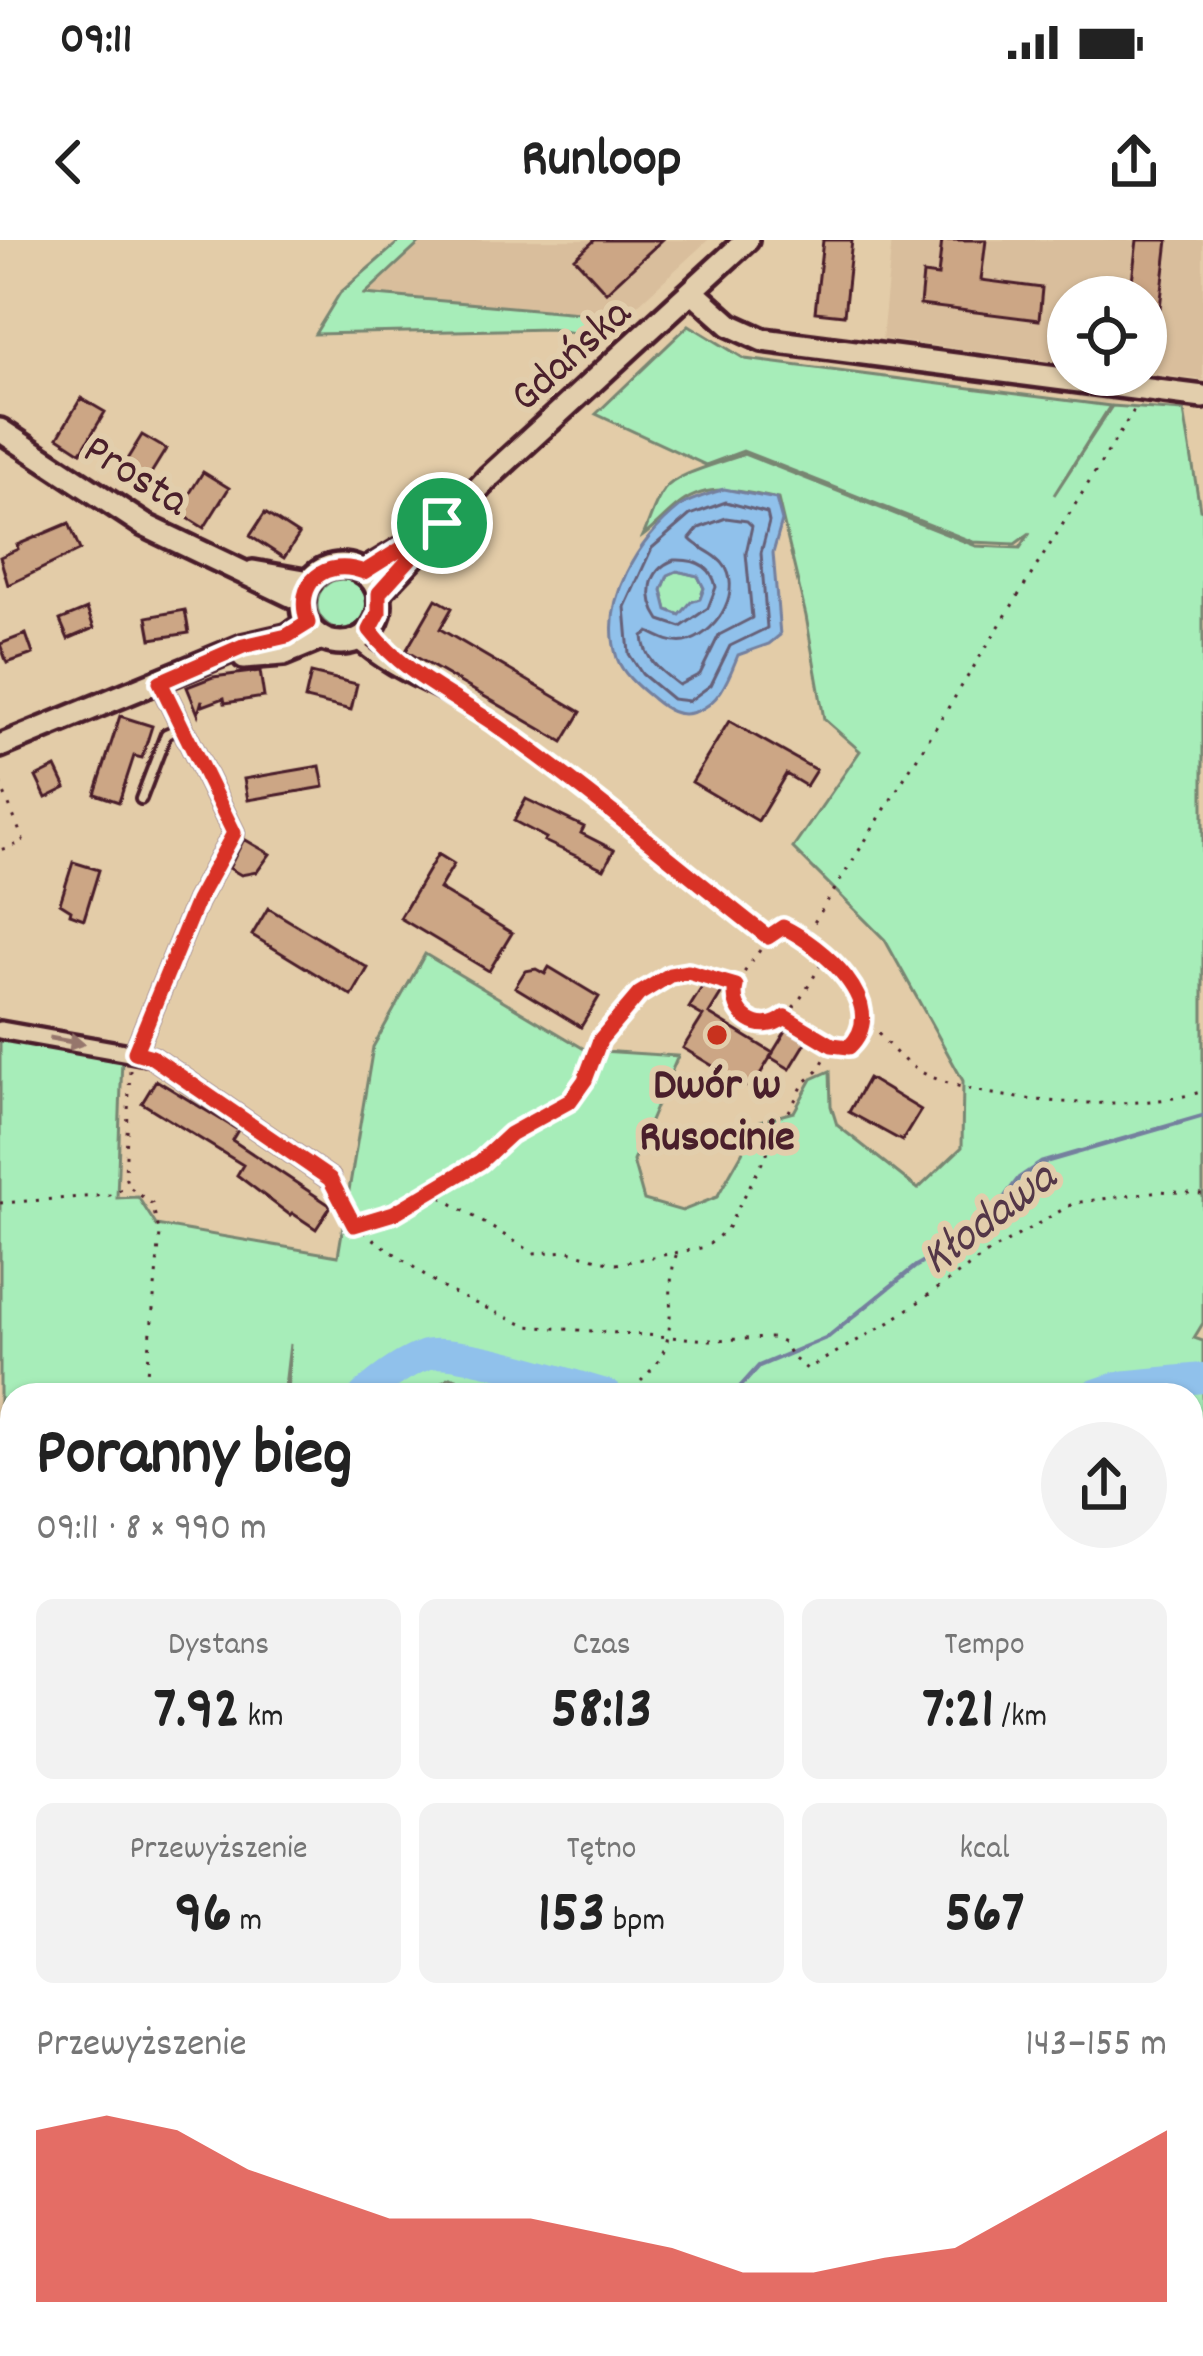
<!DOCTYPE html>
<html lang="pl">
<meta charset="utf-8">
<style>
:root{--surface:#fff;--page:#f2f2f2;--text:#222;--muted:#767676;--accent:#d93025}
body{margin:0;font-family:Dekko,sans-serif;background:var(--page);color:var(--text);height:100vh;display:flex;flex-direction:column;font-size:45px;white-space:nowrap}
*{box-sizing:border-box;margin:0}
p{font-size:39px;color:var(--muted)}
.icon{flex:none;width:66px;height:66px;fill:none;stroke:currentColor;stroke-width:2;stroke-linecap:round;stroke-linejoin:round}
.map{position:relative;flex:1;overflow:hidden}
.details{position:absolute;left:0px;top:1143px;width:1203px;height:975px;display:flex;flex-direction:column;background:var(--surface);border-radius:36px 36px 0 0;box-shadow:0 3px 9px #0004}
.details>*{flex:none}
.buttons{position:absolute;left:1047px;top:36px;display:grid;gap:24px}
.buttons a{display:grid;place-items:center;width:120px;height:120px;border-radius:50%;background:var(--surface);box-shadow:0 3px 9px #0004;font-size:60px}
.pin{position:absolute;display:grid;place-items:center;width:102px;height:102px;color:#fff;margin:-51px;border:6px solid #fff;border-radius:50%;box-shadow:0 3px 12px #0007}
.round{display:grid;place-items:center;flex:none;width:126px;height:126px;border-radius:63px;background:var(--page)}
.summary{display:flex;align-items:center;justify-content:space-between;height:204px;padding:0 36px}
h1{font-size:66px;font-weight:800;line-height:90px}
.metrics{display:grid;grid-template-columns:repeat(3,1fr);gap:18px;height:204px;padding:12px 36px}
.metrics div{display:grid;align-content:center;border-radius:18px;background:var(--page);text-align:center}
.metrics b{font-size:60px;font-weight:800}
.metrics small{font-size:33px;font-weight:400}
.metrics p{font-size:33px}
.chart{height:336px;padding:24px 36px}
.chart p{display:flex;justify-content:space-between}
.chart svg{width:100%;height:216px;margin-top:12px;fill:var(--accent);opacity:.7}
.status{display:flex;justify-content:space-between;align-items:center;height:84px;padding:0 60px;background:var(--surface);direction:ltr}
.status svg{height:33px;fill:currentColor}
header{display:flex;justify-content:space-between;align-items:center;height:156px;padding:0 36px;background:var(--surface);font-size:54px;font-weight:800}
.map>svg:first-child{display:block}
.built{fill:#d9be9c}
.green{fill:#a7edb9;stroke:#788672;stroke-width:3}
.water{fill:#90c1eb;stroke:#74809e;stroke-width:3;fill-rule:evenodd}
.lines{fill:none;stroke-linecap:round;stroke-linejoin:round}
.shore{stroke:#666078;stroke-width:3}
.stream{stroke:#74809e;stroke-width:4.5}
.river{stroke:#90c1eb;stroke-width:30}
.building{fill:#cca685;stroke:#4a1f2b;stroke-width:3}
.lane-casing{stroke:#4a1f2b;stroke-width:16}
.street-casing{stroke:#4a1f2b;stroke-width:24}
.secondary-casing{stroke:#4a1f2b;stroke-width:30}
.path{stroke:#4a1f2b;stroke-width:3;stroke-dasharray:3 9;stroke-linecap:butt}
.lane{stroke:#e2ceac;stroke-width:8}
.street{stroke:#e2ceac;stroke-width:15}
.secondary{stroke:#e2ceac;stroke-width:21}
.oneway{fill:#96766c}
.route-casing{stroke:#fff;stroke-width:24}
.route{stroke:#d93025;stroke-width:15}
.poi-dot{fill:#c8321e;stroke:#e2ceac;stroke-width:4.5}
.labels{text-anchor:middle;stroke-width:12;stroke-linejoin:round;paint-order:stroke}
.street-label{font-size:45px;fill:#4a1f2b;stroke:#e2ceac}
.poi-label{font-size:45px;font-weight:bold;fill:#4a1f2b;stroke:#e2ceac}
.water-label{font-size:48px;font-style:italic;fill:#543748;stroke:#e2ceac}
</style>
<div class="status"><b>09:11</b><svg viewBox="0 0 49 12"><path d="M0 12V9h3v3zM5 12V6h3v6zM10 12V3h3v9zM15 12V0h3v12zM26 1h20v11H26zM47 4h2v5h-2z"/></svg></div>
<header><svg class="icon" aria-label="back" viewBox="0 0 24 24"><path d="M15 5l-7 7 7 7"/></svg>Runloop<svg class="icon" aria-label="share" viewBox="0 0 24 24"><path d="M12 15V3M7 8l5-5 5 5M5 13v7h14v-7"/></svg></header>
<div class="map">
<svg width="1203" height="2116" viewBox="0 0 1203 2116">
<rect width="100%" height="100%" fill="#e3cca8"/>
<filter id="ink" filterUnits="userSpaceOnUse"><feTurbulence type="fractalNoise" baseFrequency=".00833" numOctaves="2"/><feDisplacementMap in="SourceGraphic" scale="24" xChannelSelector="R" yChannelSelector="G"/><feConvolveMatrix kernelMatrix="1 2 1 2 8 2 1 2 1" color-interpolation-filters="sRGB"/></filter>
<g filter="url(#ink)">
<path class="built" d="M 423,0 L 708,0 L 624,77 L 364,54 Z
M 892,0 L 1203,0 L 1203,140 L 1146,133 L 1146,57 L 1068,57 L 1068,123 L 882,99 Z"/>
<path class="green" d="M 401,0 L 423,0 L 365,54 L 624,77 L 603,98 L 550,89 L 315,94 L 340,53 Z
M 689,85 L 745,119 L 1110,166 L 1054,255 L 1112,166 L 1184,171 L 1200,269 L 1203,270 L 1203,1083 L 1194,1098 L 1203,1101 L 1203,1180 L 1191,1179 L 1191,1155 L 505,1155 L 450,1137 L 423,1155 L 287,1155 L 290,1104 L 284,1155 L 12,1155 L 12,1344 L 0,1342 L 0,799 L 122,817 L 117,958 L 138,957 L 156,985 L 338,1016 L 373,807 L 425,714 L 586,810 L 678,816 L 633,921 L 644,960 L 682,971 L 717,957 L 760,881 L 794,872 L 812,839 L 830,831 L 831,866 L 837,885 L 918,949 L 962,907 L 963,841 L 885,700 L 793,608 L 860,511 L 824,479 L 806,376 L 778,259 C 745,252 711,241 681,263 C 668,272 657,286 643,296 C 650,281 654,263 664,250 C 676,233 722,223 744,214 L 976,306 L 1020,308 L 1030,293 L 1015,304 L 973,302 L 743,211 L 706,225 L 596,174 Z
M 677,331 L 698,336 L 704,348 L 700,359 L 680,375 L 667,370 L 662,350 L 668,335 Z
M317 364a25 25 0 1 1 50 0a25 25 0 1 1-50 0Z"/>
<path class="water" d="M 724,249 L 776,259 L 782,281 L 773,313 L 780,395 L 769,404 L 738,415 C 729,437 720,464 695,472 C 678,478 665,469 653,459 C 640,448 623,435 617,418 C 599,360 639,299 681,266 C 692,258 711,254 724,249 ZM 677,331 L 698,336 L 704,348 L 700,359 L 691,362 L 680,375 L 667,370 L 662,350 L 668,335 Z"/>
<g class="lines">
<path class="shore" d="M 726,262 L 767,273 L 769,282 L 761,313 L 767,388 L 730,406 L 711,445 L 689,461 L 672,459 L 642,434 L 629,414 L 625,367 L 652,308 L 690,275 Z
M 726,278 L 747,281 L 752,286 L 746,313 L 752,378 L 719,395 L 700,434 L 679,445 C 662,432 644,420 643,396 L 649,392 C 661,398 672,404 685,402 C 714,396 741,356 726,328 C 717,313 700,310 690,299 L 699,288 Z
M 674,320 C 695,319 712,325 716,347 L 708,368 L 681,387 L 660,380 C 645,358 647,330 674,320 Z"/>
<path class="stream" d="M 733,1155 L 759,1126 L 828,1097 L 916,1026 L 980,990 L 1019,938 L 1041,923 L 1203,876"/>
<path class="river" d="M 364,1155 C 382,1139 403,1123 426,1115 C 454,1106 575,1145 608,1155
M 1093,1155 L 1119,1146 L 1203,1138
M 0,1273 L 12,1281"/>
</g>
<path class="building" d="M 595,0 L 662,0 L 606,52 L 575,18 Z
M 823,0 L 852,0 L 844,75 L 815,72 Z
M 942,0 L 986,0 L 981,40 L 1042,48 L 1039,80 L 920,65 L 923,34 L 938,36 Z
M 1137,0 L 1168,0 L 1155,110 L 1146,110 L 1146,57 L 1130,57 Z
M 81,158 L 105,172 L 81,212 L 58,197 Z
M 142,195 L 166,209 L 142,248 L 118,234 Z
M 203,232 L 229,248 L 204,288 L 178,272 Z
M 265,273 L 299,295 L 284,318 L 250,296 Z
M 69,283 L 80,310 L 8,345 L 0,317 L 18,309 L 17,305 Z
M 436,359 L 452,368 L 440,389 L 581,472 L 563,502 L 406,411 Z
M 87,369 L 94,388 L 68,399 L 60,380 Z
M 185,370 L 189,393 L 151,399 L 147,377 Z
M 26,394 L 33,414 L 7,423 L 0,404 Z
M 260,431 L 264,457 L 225,463 L 224,458 L 203,466 L 202,460 L 198,474 L 187,447 L 213,437 Z
M 311,433 L 357,444 L 351,470 L 305,459 Z
M 120,476 L 152,486 L 142,518 L 134,516 L 119,562 L 95,554 Z
M 729,481 L 816,530 L 806,546 L 786,534 L 758,581 L 692,542 Z
M 320,526 L 324,547 L 248,560 L 244,539 Z
M 56,527 L 66,548 L 46,558 L 36,537 Z
M 526,559 L 584,587 L 581,593 L 614,610 L 604,629 L 544,601 L 546,598 L 514,581 Z
M 244,599 L 270,614 L 257,632 L 241,635 L 229,628 Z
M 438,614 L 454,624 L 439,649 L 512,693 L 489,731 L 400,678 Z
M 73,622 L 99,630 L 84,679 L 70,674 L 71,670 L 60,663 Z
M 268,668 L 368,728 L 352,756 L 252,695 Z
M 549,727 L 599,757 L 581,787 L 515,747 L 525,731 L 536,729 L 545,734 Z
M 706,741 L 723,751 L 709,774 L 773,813 L 751,849 L 683,808 L 703,776 L 689,768 Z
M 787,789 L 807,801 L 790,829 L 770,817 Z
M 868,838 L 921,870 L 902,901 L 849,872 Z
M 156,840 L 238,890 L 232,900 L 331,966 L 316,989 L 292,973 L 290,975 L 237,935 L 243,925 L 142,863 Z"/>
<g class="lines">
<defs>
<path id="lane" d="M 370,390 L 385,410 L 423,442
M 353,401 C 395,440 450,453 496,486 C 590,552 678,627 768,697
M 141,559 L 166,494 L 180,488"/>
<path id="street" d="M 0,790 L 152,817 L 330,939
M 135,812 L 197,661 L 234,593 L 160,442
M 1191,1763 L 1203,1763
M 260,2106 L 261,2116
M 426,2106 L 427,2116
M 887,2106 L 887,2116"/>
<path id="secondary" d="M 692,51 L 730,85 L 763,100 L 1203,157
M 0,190 L 144,285 L 303,361
M302 364a39 39 0 1 1 78 0a39 39 0 1 1-78 0Z
M 253,332 L 310,342
M 363,332 L 417,300
M 379,353 L 489,237 L 747,0
M 244,417 L 283,414 L 322,398
M 0,506 L 243,406 L 287,396 L 307,383"/>
</defs>
<use href="#lane" class="lane-casing"/>
<use href="#street" class="street-casing"/>
<use href="#secondary" class="secondary-casing"/>
<path class="path" d="M 0,543 L 24,602 L 0,610
M 777,689 L 783,687 L 805,697 L 1136,167
M 760,710 C 736,745 718,758 761,786 C 790,783 806,750 820,726 L 817,710 L 805,697
M 862,776 C 879,793 896,817 916,829 C 975,865 1138,873 1203,851
M 786,778 L 832,805 L 849,807 C 887,772 842,735 817,710
M 130,830 L 125,936 L 128,946 L 152,964 L 160,994 L 145,1155
M 431,951 L 534,1013 L 569,1011 L 616,1024 L 706,1007 L 727,989 L 804,843 L 818,831 L 832,805
M 337,953 L 354,985 L 446,1050 L 526,1086 L 710,1100 L 772,1098 L 784,1103 L 792,1117 L 807,1129 L 890,1082 L 991,1011 L 1074,963 L 1159,951 L 1203,954
M 0,963 L 110,955 L 128,946
M 356,985 L 394,973 L 480,922 L 510,894 L 570,861 L 585,840 L 600,800 L 639,754 L 670,735 L 688,732 L 735,745
M 641,1141 C 647,1134 656,1126 660,1118 C 678,1088 664,1046 677,1013
M 0,1193 L 12,1195"/>
<use href="#lane" class="lane"/>
<use href="#street" class="street"/>
<use href="#secondary" class="secondary"/>
</g>
<defs><path id="oneway-solid" d="M-6-.8H1V-3.2L6.5 0L1 3.2V.8H-6Z" transform="scale(3)"/></defs>
<use class="oneway" href="#oneway-solid" transform="translate(67 801) rotate(10)"/>
</g>
<g class="lines" filter="url(#ink)">
<defs>
<path id="route" d="M 442,283 L 379,353 L 379,373 L 370,390 C 405,435 451,454 496,485 C 589,550 678,627 768,697 L 783,687 C 819,704 893,765 849,807 L 832,805 L 785,777 C 761,797 729,775 736,746 L 688,732 L 670,735 L 639,754 L 600,800 L 585,840 L 570,861 L 510,894 L 480,922 L 394,973 L 354,985 L 330,939 L 152,817 L 135,812 L 197,661 L 234,593 L 160,442 L 243,406 L 287,396 L 308,383 C 293,343 326,317 364,332 Z"/>
</defs>
<use href="#route" class="route-casing"/>
<use href="#route" class="route"/>
</g>
<circle class="poi-dot" cx="717" cy="795" r="12"/>
<g class="labels">
<g class="street-label">
<text transform="translate(568 112) rotate(-42)" y="16">Gdańska</text>
<text transform="translate(138 232) rotate(32)" y="16">Prosta</text>
</g>
<g class="poi-label">
<text x="717" y="857">Dwór w<tspan x="717" dy="52">Rusocinie</tspan></text>
</g>
<g class="water-label">
<text transform="translate(986 975) rotate(-37)" y="17">Kłodawa</text>
</g>
</g>
</svg>
<div class="buttons">
<a><svg class="icon" aria-label="locate" viewBox="0 0 24 24"><circle cx="12" cy="12" r="6"/><path d="M12 2v4M12 18v4M2 12h4M18 12h4"/></svg></a>
</div>
<div class="pin" style="left:442px;top:283px;background:#1e9e55"><svg class="icon" aria-label="arrive" viewBox="0 0 24 24"><path d="M6 21V4h12l-3 4 3 4H6"/></svg></div>
<section class="details">
<div class="summary"><div><h1>Poranny bieg</h1><p>09:11 · 8 × 990 m</p></div><a class="round"><svg class="icon" aria-label="share" viewBox="0 0 24 24"><path d="M12 15V3M7 8l5-5 5 5M5 13v7h14v-7"/></svg></a></div>
<div class="metrics">
<div><p>Dystans</p><b>7.92<small> km</small></b></div>
<div><p>Czas</p><b>58:13</b></div>
<div><p>Tempo</p><b>7:21<small> /km</small></b></div>
</div>
<div class="metrics">
<div><p>Przewyższenie</p><b>96<small> m</small></b></div>
<div><p>Tętno</p><b>153<small> bpm</small></b></div>
<div><p>kcal</p><b>567</b></div>
</div>
<div class="chart"><p><span>Przewyższenie</span>143–155 m</p>
<svg viewBox="0 0 160 44" preserveAspectRatio="none"><path d="M0 44V9L10 6L20 9L30 17L40 22L50 27L60 27L70 27L80 30L90 33L100 38L110 38L120 35L130 33L140 25L150 17L160 9V44z"/></svg>
</div>
</section>
</div>
